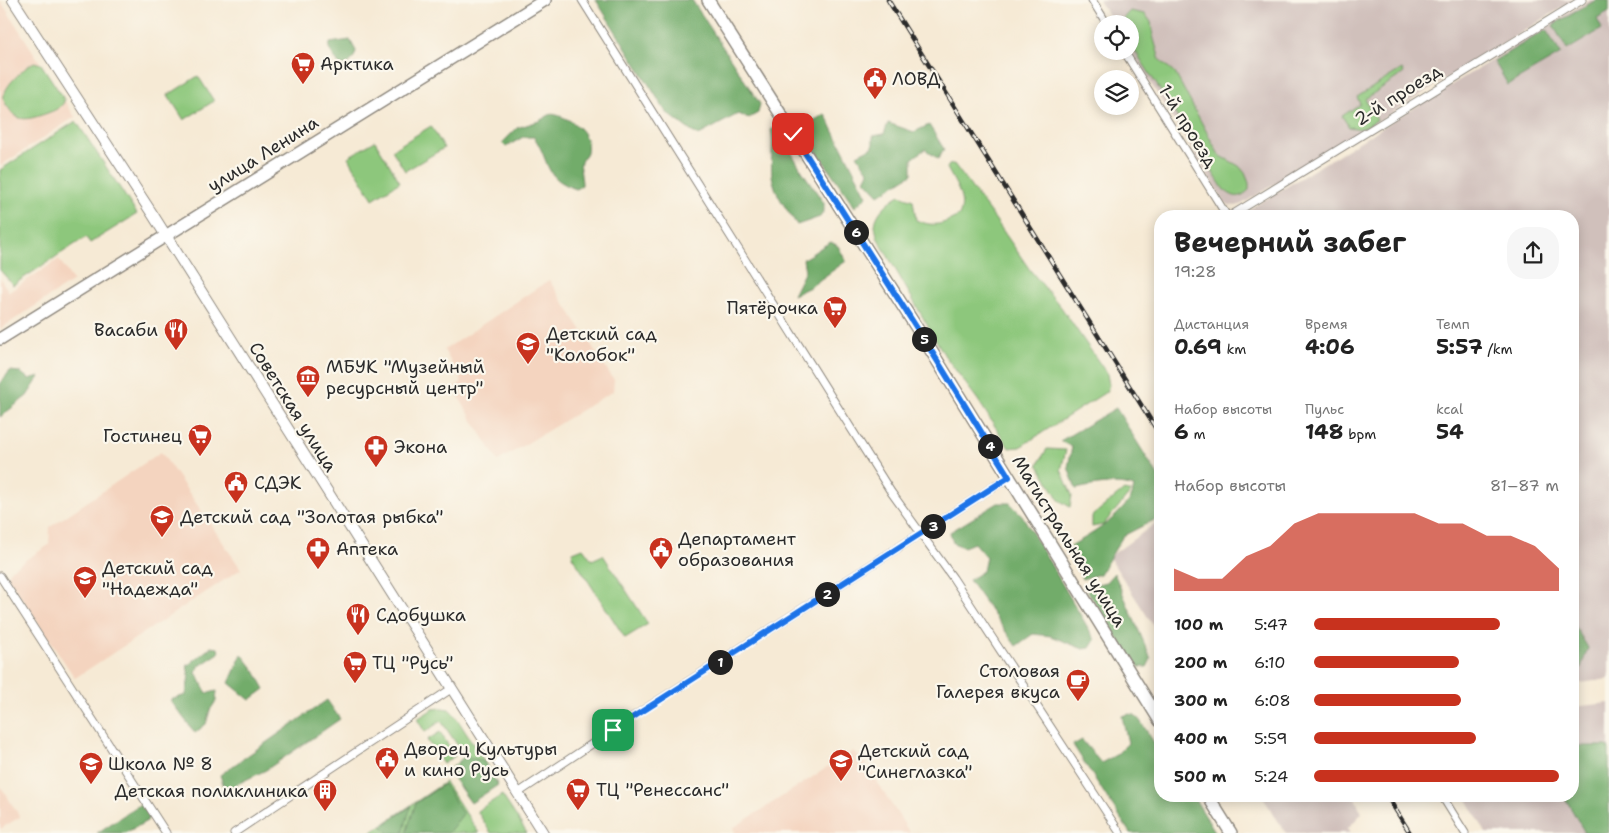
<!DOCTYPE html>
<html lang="ru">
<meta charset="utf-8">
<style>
:root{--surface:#fff;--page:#f6f6f6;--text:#222;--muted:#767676;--accent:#c8321e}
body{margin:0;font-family:"Shantell Sans",sans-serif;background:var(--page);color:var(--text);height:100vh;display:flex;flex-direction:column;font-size:19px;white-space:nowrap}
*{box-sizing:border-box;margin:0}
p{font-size:16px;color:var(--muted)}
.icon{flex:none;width:28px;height:28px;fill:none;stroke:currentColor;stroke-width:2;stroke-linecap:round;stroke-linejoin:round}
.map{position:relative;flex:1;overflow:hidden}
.panel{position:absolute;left:1154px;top:210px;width:425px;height:592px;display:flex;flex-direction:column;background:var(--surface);border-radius:20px;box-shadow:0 2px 12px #0003}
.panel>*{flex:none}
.fabs{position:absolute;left:1094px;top:15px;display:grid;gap:10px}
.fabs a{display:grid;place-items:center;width:45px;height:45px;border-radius:50%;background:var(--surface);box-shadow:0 2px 12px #0003;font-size:25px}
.pin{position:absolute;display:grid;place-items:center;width:42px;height:42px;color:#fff;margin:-21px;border-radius:10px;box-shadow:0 2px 8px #0006}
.km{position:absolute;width:25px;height:25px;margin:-12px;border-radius:50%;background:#222;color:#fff;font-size:14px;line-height:25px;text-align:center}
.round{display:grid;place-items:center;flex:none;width:52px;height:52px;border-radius:20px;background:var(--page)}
.summary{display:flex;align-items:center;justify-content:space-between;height:85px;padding:0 20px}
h1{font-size:28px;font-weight:700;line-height:38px}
.stats{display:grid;grid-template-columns:repeat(3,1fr);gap:8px;height:85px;padding:5px 20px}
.stats div{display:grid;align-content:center}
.stats b{font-size:21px;font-weight:700}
.stats small{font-size:14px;font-weight:400}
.stats p{font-size:14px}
.chart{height:140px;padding:10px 20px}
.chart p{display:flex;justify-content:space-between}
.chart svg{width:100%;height:90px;margin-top:5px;fill:var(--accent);opacity:.7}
ul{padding:0 20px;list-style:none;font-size:16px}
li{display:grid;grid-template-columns:80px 60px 1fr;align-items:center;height:38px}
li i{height:12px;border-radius:6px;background:var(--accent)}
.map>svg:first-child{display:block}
.built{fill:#f4d4bf}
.industrial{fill:#d0c0bb}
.green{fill:#8dc77b;stroke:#5c7953}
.forest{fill:#72ac6b;stroke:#4e6c4b}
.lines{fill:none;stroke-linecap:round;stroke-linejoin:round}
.street-casing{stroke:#908a80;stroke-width:9}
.secondary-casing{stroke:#908a80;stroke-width:12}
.primary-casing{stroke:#908a80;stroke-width:14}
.street{stroke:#fff;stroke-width:7}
.secondary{stroke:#fff;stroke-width:10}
.primary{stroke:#fff;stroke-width:11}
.rail-casing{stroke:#2b2b2b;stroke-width:4.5}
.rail{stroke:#fbf7ec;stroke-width:2.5;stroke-dasharray:8;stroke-linecap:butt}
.route-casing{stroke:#fff;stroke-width:10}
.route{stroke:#1a73e8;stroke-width:6}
.labels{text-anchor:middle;stroke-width:4.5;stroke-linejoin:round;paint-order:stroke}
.poi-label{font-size:18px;fill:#2b2b2b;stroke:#fbf7ec;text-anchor:start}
.street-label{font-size:18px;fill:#2b2b2b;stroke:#fbf7ec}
</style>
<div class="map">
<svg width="1609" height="833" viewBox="0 0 1609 833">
<rect width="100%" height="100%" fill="#fbf7ec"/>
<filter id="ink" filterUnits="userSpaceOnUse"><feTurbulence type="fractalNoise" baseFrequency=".02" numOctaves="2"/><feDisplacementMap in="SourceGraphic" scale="10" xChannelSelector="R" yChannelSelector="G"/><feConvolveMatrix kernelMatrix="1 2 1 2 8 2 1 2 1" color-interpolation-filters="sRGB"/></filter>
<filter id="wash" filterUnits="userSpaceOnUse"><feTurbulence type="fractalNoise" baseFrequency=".0096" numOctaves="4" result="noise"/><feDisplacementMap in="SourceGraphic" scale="20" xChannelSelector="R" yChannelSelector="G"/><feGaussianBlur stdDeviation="1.12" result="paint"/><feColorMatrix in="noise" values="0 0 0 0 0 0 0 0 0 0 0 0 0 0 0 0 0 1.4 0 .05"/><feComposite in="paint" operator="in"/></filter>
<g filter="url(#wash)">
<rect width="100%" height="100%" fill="#f6ead5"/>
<path class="built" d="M 0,0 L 75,117 L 0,166 Z
M 59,259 L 73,281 L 0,329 L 0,278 L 9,292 Z
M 549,280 L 614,380 L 613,391 L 498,461 L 453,388 L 462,382 L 444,350 Z
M 161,452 L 241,569 L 75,678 L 8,577 L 10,570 L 49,545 L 50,527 Z
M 853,751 L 864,762 L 910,833 L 736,833 L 733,828 Z
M 0,785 L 20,817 L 0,829 Z"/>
<path class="industrial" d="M 1099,0 L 1574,0 L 1362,131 L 1242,204 L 1236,206 L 1229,205 L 1224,201 L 1130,50 L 1130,24 L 1113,24 Z
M 1589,0 L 1609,0 L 1609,679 L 1573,684 L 1572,216 L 1243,216 L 1247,211 Z
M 1160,520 L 1160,636 L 1109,557 Z
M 1609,703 L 1609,833 L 1486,833 L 1465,796 L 1572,796 L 1573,707 Z
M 1262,796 L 1354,796 L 1362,813 L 1348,828 L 1351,833 L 1286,833 Z"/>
<path class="green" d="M 1130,11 L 1145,14 L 1151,22 L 1153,36 L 1160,60 L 1175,73 L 1219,155 L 1239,166 L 1245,173 L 1249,183 L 1249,190 C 1239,199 1235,198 1224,190 L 1130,43 L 1130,24 L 1122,24 L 1124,17 Z
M 34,62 L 41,64 L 64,99 L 64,102 C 60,109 53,111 45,114 C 32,118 19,124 10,110 C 8,107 5,104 4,100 C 1,88 24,68 34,62 Z
M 1402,69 L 1404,73 L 1365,99 L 1377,120 L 1361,129 L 1349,127 L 1342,116 L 1360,104 L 1357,97 Z
M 198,76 L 214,101 L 184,120 L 168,95 Z
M 76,121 L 137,214 L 90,243 L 86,237 L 13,285 L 0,270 L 0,170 Z
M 431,126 L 444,148 L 405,171 L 392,150 Z
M 375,141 L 400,182 L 373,199 L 348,157 Z
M 954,164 L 995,219 L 1030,270 L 1061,307 L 1107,374 L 1109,385 L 1106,392 L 1020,447 L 1009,448 L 978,400 L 945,356 L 877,237 C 877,234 875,228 875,225 C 876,212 889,201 900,195 L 913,200 L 916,220 C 935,228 942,224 959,216 C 967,199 955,184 947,168 L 949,165 Z
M 1047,449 L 1066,450 L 1061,470 L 1072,495 L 1070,507 L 1059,500 L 1038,464 Z
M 1124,490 L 1131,492 L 1103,525 L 1092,527 L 1092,516 Z
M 583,548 L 592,560 L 603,555 L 648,624 L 625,638 L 572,556 L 573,552 Z
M 442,708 L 449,709 L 454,714 L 484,761 L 465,756 L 441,721 L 425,732 L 417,719 L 433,709 Z
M 440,732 L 455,756 L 443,764 L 427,740 Z
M 445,782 L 479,833 L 370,833 Z
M 502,795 L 527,833 L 491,833 L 477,811 Z"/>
<path class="forest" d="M 596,0 L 692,0 L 760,104 L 758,113 L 749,118 L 738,114 L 699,135 L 692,132 L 666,112 Z
M 1596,0 L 1609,0 L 1609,12 L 1597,19 L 1602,29 L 1567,50 L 1553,25 Z
M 1546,30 L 1561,54 L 1508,85 L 1494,61 Z
M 350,40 L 356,51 C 354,60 349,65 340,66 L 329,49 L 330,43 Z
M 551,114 C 569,116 591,132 587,152 C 586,156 582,158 581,162 C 579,168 582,178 582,185 L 576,189 C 542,177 551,162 534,137 L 523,137 L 506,147 L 502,143 L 517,128 L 539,121 Z
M 825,114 L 867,196 L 855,207 L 808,139 L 808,124 Z
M 888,123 L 914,132 L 929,125 L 944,149 L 938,159 L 925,149 L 912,159 L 912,174 L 879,195 L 865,180 L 869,172 L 857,155 L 873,147 L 873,136 L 884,134 Z
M 771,129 L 778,129 L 802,171 L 824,203 L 824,211 L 820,217 L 797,225 C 789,212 778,199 774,184 C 768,167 775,147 771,129 Z
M 831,242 L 838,246 L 846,261 L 810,287 L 793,295 L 805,271 L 803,259 C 813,254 820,247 831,242 Z
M 10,371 L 20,372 L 29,379 L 40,376 L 27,396 L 0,417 L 0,383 Z
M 1116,408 L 1160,479 L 1160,517 L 1123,536 L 1100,574 L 1082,579 L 1070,546 C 1091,535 1114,521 1129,501 C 1132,498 1133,491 1134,487 C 1115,481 1095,485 1076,489 L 1068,467 L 1072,447 L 1060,441 Z
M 998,503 L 1010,503 L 1022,515 L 1095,640 L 1090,648 L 1083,649 L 1051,636 L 1033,634 L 1016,646 L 969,580 L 983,571 L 986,557 L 974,543 L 964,547 L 953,543 L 950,532 Z
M 1114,573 L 1151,659 L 1147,667 L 1139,667 L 1125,650 L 1085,587 L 1106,582 Z
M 1572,621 L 1588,648 L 1580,670 L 1573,671 Z
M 211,647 L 218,648 L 219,653 L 198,667 L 196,673 C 201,679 202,686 207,693 L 217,691 L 216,701 L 210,710 L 206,724 L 195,733 L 170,700 L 186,695 L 189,675 L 187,666 Z
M 242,654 L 255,671 L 265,689 L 250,700 L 229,683 Z
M 327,700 L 340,719 L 266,770 L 225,790 L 220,775 Z
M 1130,714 L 1135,715 L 1141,722 L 1160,752 L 1160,796 L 1193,796 L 1216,833 L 1130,833 L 1073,745 L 1082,740 L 1101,763 L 1116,755 L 1128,743 L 1122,716 Z
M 1573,746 L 1607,746 L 1609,750 L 1609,833 L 1585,833 L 1564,796 L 1572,796 Z
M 465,756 L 484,761 L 498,785 L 471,803 L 448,771 Z
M 444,784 L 463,814 L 448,833 L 406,833 L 416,803 Z
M 142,803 L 149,816 L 147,821 L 125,833 L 97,833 Z
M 411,806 L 403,833 L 389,833 L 382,826 Z"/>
</g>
<g filter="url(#ink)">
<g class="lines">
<defs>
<path id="street" d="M 582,0 L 891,492 L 953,578 L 1120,833
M 1092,0 L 1107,24
M 1124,51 L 1227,216
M 1230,216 L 1582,0
M 0,576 L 166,833
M 518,793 L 631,718 L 1009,477
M 1442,796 L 1465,833
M 234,833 L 451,689"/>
<path id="secondary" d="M 13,0 L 153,215 L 543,833"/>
<path id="primary" d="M 708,0 L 927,344 L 1160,721
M 0,339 L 545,0
M 1208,796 L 1231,833"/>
</defs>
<use href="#street" class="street-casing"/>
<use href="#secondary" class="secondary-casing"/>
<use href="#primary" class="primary-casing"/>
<use href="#street" class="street"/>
<use href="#secondary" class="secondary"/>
<use href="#primary" class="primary"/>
<defs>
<path id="rail" d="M 888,0 L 1160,435
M 1387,796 L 1410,833"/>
</defs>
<use href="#rail" class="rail-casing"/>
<use href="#rail" class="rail"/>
</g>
</g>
<g class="lines" filter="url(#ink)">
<defs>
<path id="route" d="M 613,730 L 1009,477 L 927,344 L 793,134"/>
</defs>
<use href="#route" class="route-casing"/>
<use href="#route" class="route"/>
</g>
<defs>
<symbol id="supermarket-pin" viewBox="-11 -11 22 30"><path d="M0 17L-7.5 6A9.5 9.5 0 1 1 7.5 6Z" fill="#c8321e" stroke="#fbf7ec"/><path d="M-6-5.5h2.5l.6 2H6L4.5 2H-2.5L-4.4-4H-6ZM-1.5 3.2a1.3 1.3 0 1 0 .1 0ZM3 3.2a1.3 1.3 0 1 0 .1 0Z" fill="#fff"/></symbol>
<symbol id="civic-pin" viewBox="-11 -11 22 30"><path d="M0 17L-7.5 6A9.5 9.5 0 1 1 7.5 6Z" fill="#c8321e" stroke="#fbf7ec"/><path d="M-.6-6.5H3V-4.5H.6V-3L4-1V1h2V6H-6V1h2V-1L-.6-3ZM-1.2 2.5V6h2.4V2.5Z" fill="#fff"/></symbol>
<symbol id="restaurant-pin" viewBox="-11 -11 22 30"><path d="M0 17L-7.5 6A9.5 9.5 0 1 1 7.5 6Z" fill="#c8321e" stroke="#fbf7ec"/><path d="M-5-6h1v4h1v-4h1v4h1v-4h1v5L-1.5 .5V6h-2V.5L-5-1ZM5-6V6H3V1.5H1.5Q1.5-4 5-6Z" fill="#fff"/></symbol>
<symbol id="school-pin" viewBox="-11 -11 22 30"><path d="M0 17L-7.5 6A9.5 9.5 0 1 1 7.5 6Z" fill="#c8321e" stroke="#fbf7ec"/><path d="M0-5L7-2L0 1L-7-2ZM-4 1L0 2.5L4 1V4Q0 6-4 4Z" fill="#fff"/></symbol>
<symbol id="museum-pin" viewBox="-11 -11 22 30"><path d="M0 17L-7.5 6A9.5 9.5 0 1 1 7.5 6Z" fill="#c8321e" stroke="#fbf7ec"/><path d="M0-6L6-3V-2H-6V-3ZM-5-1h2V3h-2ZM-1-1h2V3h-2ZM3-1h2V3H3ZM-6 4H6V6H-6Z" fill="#fff"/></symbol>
<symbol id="pharmacy-pin" viewBox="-11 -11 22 30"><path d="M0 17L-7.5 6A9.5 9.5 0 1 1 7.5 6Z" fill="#c8321e" stroke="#fbf7ec"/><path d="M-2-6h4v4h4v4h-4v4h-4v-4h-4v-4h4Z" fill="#fff"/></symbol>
<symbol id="cafe-pin" viewBox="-11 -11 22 30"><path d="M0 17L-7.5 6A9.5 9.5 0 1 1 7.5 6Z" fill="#c8321e" stroke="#fbf7ec"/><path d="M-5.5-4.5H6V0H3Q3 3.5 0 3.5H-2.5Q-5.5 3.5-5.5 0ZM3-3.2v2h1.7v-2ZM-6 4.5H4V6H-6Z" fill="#fff"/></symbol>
<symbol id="building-pin" viewBox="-11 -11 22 30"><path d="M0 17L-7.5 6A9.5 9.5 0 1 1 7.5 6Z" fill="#c8321e" stroke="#fbf7ec"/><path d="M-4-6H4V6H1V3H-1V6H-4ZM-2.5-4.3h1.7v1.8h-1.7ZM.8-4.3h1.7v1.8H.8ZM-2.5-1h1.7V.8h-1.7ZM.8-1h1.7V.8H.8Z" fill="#fff"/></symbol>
</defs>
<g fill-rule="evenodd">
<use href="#supermarket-pin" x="289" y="50" width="28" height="38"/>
<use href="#civic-pin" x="861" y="65" width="28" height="38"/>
<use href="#supermarket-pin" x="821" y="294" width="28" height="38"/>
<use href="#restaurant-pin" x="162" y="316" width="28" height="38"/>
<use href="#school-pin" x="514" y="330" width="28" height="38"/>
<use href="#museum-pin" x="294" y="363" width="28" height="38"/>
<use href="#supermarket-pin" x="186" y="422" width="28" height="38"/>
<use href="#pharmacy-pin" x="362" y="433" width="28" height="38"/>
<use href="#civic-pin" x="222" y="469" width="28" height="38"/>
<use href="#school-pin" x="148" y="503" width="28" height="38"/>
<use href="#pharmacy-pin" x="304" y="535" width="28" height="38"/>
<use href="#civic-pin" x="647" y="535" width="28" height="38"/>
<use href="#school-pin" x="71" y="564" width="28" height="38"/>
<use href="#restaurant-pin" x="344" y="601" width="28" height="38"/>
<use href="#supermarket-pin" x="341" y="649" width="28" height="38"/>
<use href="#cafe-pin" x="1064" y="667" width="28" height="38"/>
<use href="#civic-pin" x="373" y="745" width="28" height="38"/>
<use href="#school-pin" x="827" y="747" width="28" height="38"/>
<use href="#school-pin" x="77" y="750" width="28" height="38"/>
<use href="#supermarket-pin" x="564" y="776" width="28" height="38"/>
<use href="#building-pin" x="311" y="777" width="28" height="38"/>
</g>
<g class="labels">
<g class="poi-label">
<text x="320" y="70">Арктика</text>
<text x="892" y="85">ЛОВД</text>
<text x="818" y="314" text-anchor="end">Пятёрочка</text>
<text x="158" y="336" text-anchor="end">Васаби</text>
<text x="546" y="340">Детский сад<tspan x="546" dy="21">"Колобок"</tspan></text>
<text x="326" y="373">МБУК "Музейный<tspan x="326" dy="21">ресурсный центр"</tspan></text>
<text x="182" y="442" text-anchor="end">Гостинец</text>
<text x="394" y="453">Экона</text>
<text x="254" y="489">СДЭК</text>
<text x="180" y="523">Детский сад "Золотая рыбка"</text>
<text x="678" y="545">Департамент<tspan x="678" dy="21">образования</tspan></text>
<text x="336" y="555">Аптека</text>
<text x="102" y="574">Детский сад<tspan x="102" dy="21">"Надежда"</tspan></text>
<text x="376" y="621">Сдобушка</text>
<text x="372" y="669">ТЦ "Русь"</text>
<text x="1060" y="677" text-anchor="end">Столовая<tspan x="1060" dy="21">Галерея вкуса</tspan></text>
<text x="404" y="755">Дворец Культуры<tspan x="404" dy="21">и кино Русь</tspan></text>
<text x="858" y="757">Детский сад<tspan x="858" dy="21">"Синеглазка"</tspan></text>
<text x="108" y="770">Школа № 8</text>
<text x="596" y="796">ТЦ "Ренессанс"</text>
<text x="308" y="797" text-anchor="end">Детская поликлиника</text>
</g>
<g class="street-label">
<text transform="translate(1398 95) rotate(-32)" y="6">2-й проезд</text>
<text transform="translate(1188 126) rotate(58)" y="6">1-й проезд</text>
<text transform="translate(263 154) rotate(-32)" y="6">улица Ленина</text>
<text transform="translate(293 407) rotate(58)" y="6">Советская улица</text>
<text transform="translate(1069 541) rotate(58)" y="6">Магистральная улица</text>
</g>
</g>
</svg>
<div class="fabs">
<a><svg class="icon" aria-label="locate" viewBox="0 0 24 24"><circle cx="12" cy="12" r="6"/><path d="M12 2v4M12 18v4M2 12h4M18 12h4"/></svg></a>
<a><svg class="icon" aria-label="layers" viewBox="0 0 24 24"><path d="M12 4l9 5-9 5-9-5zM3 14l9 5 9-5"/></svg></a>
</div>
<div class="pin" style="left:613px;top:730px;background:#1e9e55"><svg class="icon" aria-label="arrive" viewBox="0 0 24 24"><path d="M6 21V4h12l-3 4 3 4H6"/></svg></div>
<div class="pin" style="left:793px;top:134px;background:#d93025"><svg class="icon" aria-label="check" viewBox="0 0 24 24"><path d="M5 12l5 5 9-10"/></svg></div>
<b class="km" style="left:720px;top:662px">1</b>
<b class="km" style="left:827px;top:594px">2</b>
<b class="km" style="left:933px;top:526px">3</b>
<b class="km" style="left:990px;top:446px">4</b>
<b class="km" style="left:924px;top:339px">5</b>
<b class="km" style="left:856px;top:232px">6</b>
<section class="panel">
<div class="summary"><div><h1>Вечерний забег</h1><p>19:28</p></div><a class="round"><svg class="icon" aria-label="share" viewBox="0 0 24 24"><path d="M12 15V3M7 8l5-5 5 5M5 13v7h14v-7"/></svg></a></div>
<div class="stats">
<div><p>Дистанция</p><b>0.69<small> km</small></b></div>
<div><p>Время</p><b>4:06</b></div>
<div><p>Темп</p><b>5:57<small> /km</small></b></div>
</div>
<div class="stats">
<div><p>Набор высоты</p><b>6<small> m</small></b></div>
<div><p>Пульс</p><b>148<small> bpm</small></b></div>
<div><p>kcal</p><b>54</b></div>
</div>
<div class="chart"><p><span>Набор высоты</span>81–87 m</p>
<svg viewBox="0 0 160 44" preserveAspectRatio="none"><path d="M0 44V33L10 38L20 38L30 27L40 22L50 11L60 6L70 6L80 6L90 6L100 6L110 11L120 11L130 17L140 17L150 22L160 33V44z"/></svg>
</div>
<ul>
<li><b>100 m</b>5:47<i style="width:76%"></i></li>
<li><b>200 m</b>6:10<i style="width:59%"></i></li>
<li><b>300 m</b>6:08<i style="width:60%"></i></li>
<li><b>400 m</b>5:59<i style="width:66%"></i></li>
<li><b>500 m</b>5:24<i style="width:100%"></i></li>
</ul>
</section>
</div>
